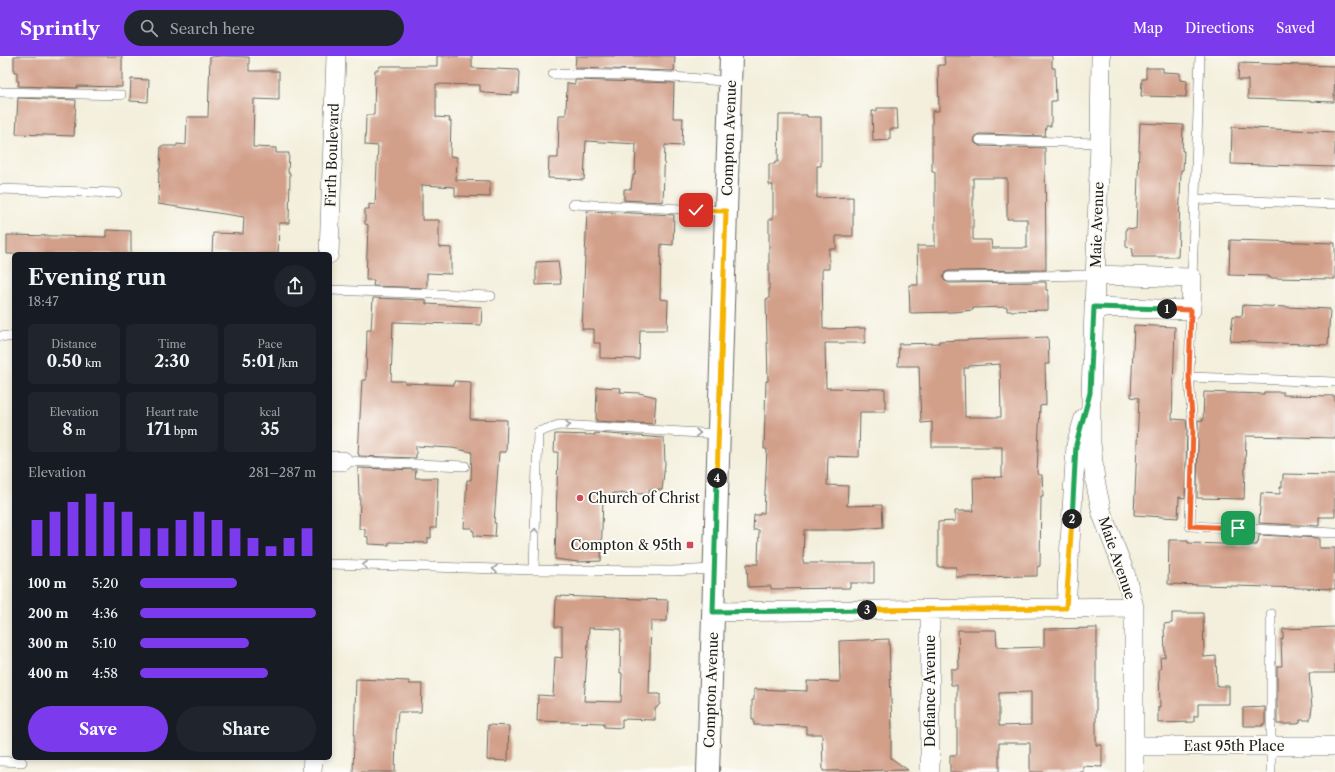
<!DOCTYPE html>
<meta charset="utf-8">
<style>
:root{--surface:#171b24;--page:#20242c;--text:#f1f3f6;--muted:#9ea1a6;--accent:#7c3aed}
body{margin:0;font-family:"Libre Caslon Text",serif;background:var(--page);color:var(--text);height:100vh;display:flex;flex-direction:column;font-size:15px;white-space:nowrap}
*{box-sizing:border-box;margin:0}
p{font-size:13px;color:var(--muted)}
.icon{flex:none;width:22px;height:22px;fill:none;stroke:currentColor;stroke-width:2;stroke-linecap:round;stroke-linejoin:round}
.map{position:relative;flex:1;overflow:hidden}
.side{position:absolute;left:12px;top:196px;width:320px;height:508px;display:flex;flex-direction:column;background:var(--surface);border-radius:6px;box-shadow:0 2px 6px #0003}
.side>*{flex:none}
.pin{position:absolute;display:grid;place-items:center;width:34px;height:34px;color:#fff;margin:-17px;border-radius:8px;box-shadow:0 2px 6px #0006}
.km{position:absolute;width:20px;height:20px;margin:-10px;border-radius:50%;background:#222;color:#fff;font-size:11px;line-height:20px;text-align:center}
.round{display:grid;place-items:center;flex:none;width:42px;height:42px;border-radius:21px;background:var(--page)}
.head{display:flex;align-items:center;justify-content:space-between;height:68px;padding:0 16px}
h1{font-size:22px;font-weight:700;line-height:30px}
.figures{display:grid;grid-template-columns:repeat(3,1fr);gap:6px;height:68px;padding:4px 16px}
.figures div{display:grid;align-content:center;border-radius:6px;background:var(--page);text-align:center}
.figures b{font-size:17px;font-weight:700}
.figures small{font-size:11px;font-weight:400}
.figures p{font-size:11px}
.chart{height:112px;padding:8px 16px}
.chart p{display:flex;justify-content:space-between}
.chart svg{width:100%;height:72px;margin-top:4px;stroke:var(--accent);stroke-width:6}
.action{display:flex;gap:8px;margin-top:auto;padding:8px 16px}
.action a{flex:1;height:46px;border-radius:24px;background:var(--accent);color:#fff;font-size:16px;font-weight:700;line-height:46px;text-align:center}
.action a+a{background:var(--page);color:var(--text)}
ul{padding:0 16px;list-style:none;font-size:13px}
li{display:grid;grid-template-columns:64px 48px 1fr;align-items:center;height:30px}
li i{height:10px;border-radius:5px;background:var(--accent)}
header{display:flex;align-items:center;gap:24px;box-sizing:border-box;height:56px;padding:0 20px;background:var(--accent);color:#fff}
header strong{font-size:19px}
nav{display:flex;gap:22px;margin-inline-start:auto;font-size:14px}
.search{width:280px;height:36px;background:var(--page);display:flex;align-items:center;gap:10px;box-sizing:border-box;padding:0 14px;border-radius:22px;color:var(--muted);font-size:15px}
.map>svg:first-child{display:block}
.building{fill:#d29f89;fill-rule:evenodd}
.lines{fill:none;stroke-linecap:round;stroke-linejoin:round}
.service-casing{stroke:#67665f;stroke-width:10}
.minor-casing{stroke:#67665f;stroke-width:20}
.secondary-casing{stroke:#67665f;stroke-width:24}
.service{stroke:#fff;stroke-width:9}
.minor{stroke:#fff;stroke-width:19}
.secondary{stroke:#fff;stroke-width:22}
.oneway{stroke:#999}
.split-1-casing{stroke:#fff;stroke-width:8}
.split-2-casing{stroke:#fff;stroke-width:8}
.split-3-casing{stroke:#fff;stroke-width:8}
.split-4-casing{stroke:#fff;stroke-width:8}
.split-5-casing{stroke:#fff;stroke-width:8}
.split-1{stroke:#f0652b;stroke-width:5}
.split-2{stroke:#22a559;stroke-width:5}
.split-3{stroke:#f5b400;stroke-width:5}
.split-4{stroke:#22a559;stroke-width:5}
.split-5{stroke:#f5b400;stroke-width:5}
.poi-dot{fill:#d1495b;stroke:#fdfcf7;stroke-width:1.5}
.labels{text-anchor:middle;stroke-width:4;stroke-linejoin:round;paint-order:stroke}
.street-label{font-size:14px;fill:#1c1c1c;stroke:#fdfcf7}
.poi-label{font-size:14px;fill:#1c1c1c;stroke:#fdfcf7;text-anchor:start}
</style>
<header>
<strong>Sprintly</strong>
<div class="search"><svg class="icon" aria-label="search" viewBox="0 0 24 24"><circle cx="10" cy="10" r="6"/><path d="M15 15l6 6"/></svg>Search here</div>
<nav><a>Map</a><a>Directions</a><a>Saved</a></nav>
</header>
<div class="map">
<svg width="1335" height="716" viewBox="0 0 1335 716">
<rect width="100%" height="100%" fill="#fdfcf7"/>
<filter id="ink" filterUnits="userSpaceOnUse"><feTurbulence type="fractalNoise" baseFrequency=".025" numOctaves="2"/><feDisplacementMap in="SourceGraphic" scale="8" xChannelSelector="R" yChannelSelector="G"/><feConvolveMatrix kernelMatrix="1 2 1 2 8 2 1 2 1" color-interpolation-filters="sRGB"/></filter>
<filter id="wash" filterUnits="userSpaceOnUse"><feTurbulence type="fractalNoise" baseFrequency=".012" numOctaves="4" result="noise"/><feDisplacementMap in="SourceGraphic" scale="16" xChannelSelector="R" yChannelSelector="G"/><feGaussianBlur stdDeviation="0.9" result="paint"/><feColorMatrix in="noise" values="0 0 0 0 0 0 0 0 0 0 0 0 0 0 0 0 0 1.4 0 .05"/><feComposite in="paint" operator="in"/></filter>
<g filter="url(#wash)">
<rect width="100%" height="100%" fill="#f3efdc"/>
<g id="blocks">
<path class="building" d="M 14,0 L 122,0 L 122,31 L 77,30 L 77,32 L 18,30 L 19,25 L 17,25 L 17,16 L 14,16 Z
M 223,0 L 249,1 L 249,15 L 279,15 L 279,44 L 254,43 L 253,91 L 276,92 L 276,97 L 289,97 L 288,117 L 290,117 L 289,167 L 279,167 L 278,198 L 212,198 L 213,177 L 243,178 L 244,161 L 158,148 L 159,113 L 160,113 L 161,90 L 177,90 L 177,88 L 186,89 L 187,61 L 208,61 L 210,1 Z
M 437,0 L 472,0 L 472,12 L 518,14 L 518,16 L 519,16 L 518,37 L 512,37 L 512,39 L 485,37 L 485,36 L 480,35 L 480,29 L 436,28 L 436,61 L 450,62 L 449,65 L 451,65 L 450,100 L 457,101 L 456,124 L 490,125 L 490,141 L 455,140 L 455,131 L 422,129 L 422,164 L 439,164 L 439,191 L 451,192 L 451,218 L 427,217 L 427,232 L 373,230 L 374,224 L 366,224 L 368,169 L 365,168 L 365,153 L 369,153 L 369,148 L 375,149 L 378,90 L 365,89 L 366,62 L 367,59 L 374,59 L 375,14 L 379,14 L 380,10 L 437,10 Z
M 576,0 L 675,0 L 674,15 L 575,12 Z
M 944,0 L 1052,0 L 1052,12 L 1055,12 L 1056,45 L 1051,45 L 1051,70 L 1046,70 L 1045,80 L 980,78 L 977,79 L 974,83 L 975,87 L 980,90 L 1045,92 L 1046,214 L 949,215 L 946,216 L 943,221 L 944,224 L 949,227 L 1046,226 L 1046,234 L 1048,234 L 1048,254 L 1007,255 L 1007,251 L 973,252 L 973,254 L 953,256 L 910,257 L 909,229 L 918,229 L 917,190 L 935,190 L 935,116 L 932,116 L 932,55 L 939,55 L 938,9 L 945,9 ZM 973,122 L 1007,122 L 1007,163 L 1027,163 L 1027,192 L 992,192 L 991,184 L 973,184 Z
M 1239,7 L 1335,10 L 1334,46 L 1248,43 L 1248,24 L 1238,24 Z
M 1146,12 L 1163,12 L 1163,16 L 1180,17 L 1180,24 L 1187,25 L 1186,41 L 1141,40 L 1142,23 L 1146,23 Z
M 131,23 L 149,24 L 148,46 L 130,45 Z
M 575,24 L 674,27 L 673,62 L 683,62 L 682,90 L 665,89 L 663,146 L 624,144 L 624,133 L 631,133 L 632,124 L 633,124 L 633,119 L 635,119 L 636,88 L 586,85 L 584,124 L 548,122 L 549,102 L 558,102 L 559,59 L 566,59 L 567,27 L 575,28 Z
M 18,42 L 76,44 L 74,80 L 16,78 Z
M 877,52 L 897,52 L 898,73 L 890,73 L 890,84 L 873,85 L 872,55 L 877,55 Z
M 779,59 L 807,59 L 807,61 L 821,61 L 821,110 L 817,110 L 817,142 L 853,141 L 853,180 L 836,180 L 836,193 L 829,193 L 829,213 L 822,213 L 823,273 L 865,272 L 865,287 L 825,287 L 826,332 L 885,333 L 885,356 L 860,356 L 859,401 L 828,400 L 827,429 L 848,430 L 847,450 L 882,449 L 883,471 L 850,474 L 804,474 L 803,507 L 874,507 L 874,527 L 850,527 L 850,532 L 771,533 L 771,530 L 748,531 L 747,508 L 758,508 L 759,474 L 753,474 L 754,459 L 760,459 L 760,457 L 764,457 L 767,393 L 764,393 L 766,325 L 768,325 L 766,243 L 769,243 L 769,163 L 773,163 L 773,129 L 769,129 L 769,108 L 775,108 L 775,106 L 778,106 Z
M 1140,67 L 1183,69 L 1182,95 L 1184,95 L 1183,114 L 1181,114 L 1178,201 L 1132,201 L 1133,192 L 1126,191 L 1126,172 L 1136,173 Z
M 1232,71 L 1335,76 L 1335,111 L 1231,108 Z
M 587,155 L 674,159 L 673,189 L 661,188 L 660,243 L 668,244 L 667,274 L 640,274 L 639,303 L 600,302 L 600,287 L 594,287 L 594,273 L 582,273 Z
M 106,174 L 131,175 L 131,198 L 7,198 L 7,179 L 106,181 Z
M 1230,184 L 1335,187 L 1335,223 L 1269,222 L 1269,220 L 1229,219 Z
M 558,205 L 561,228 L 536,229 L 536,206 Z
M 373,242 L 426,244 L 426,248 L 482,251 L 481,269 L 393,266 L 391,325 L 405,325 L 405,327 L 454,329 L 454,325 L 471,326 L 470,363 L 507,364 L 506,396 L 499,396 L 494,467 L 496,467 L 495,481 L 474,480 L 474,475 L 472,475 L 472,472 L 464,472 L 467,424 L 471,424 L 472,396 L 452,392 L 416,390 L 416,402 L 359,400 L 359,398 L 358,398 L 362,324 L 366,324 L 367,274 L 371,274 Z
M 1243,249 L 1330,253 L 1328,289 L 1230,285 L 1233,260 L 1242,260 Z
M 1134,269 L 1175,271 L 1172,363 L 1186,364 L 1187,373 L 1185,442 L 1179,441 L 1178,462 L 1134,459 L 1139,342 L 1131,341 Z
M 1048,281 L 1049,308 L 1045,308 L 1046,349 L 1040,350 L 1037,416 L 1038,419 L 1042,419 L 1043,440 L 1041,440 L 1040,510 L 1037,511 L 1037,520 L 956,521 L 956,511 L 938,511 L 938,466 L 955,465 L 955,455 L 974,455 L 973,422 L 1002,421 L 1002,391 L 932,391 L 932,366 L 921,367 L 919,310 L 898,310 L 899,288 L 939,287 L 939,285 ZM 1000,308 L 1001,361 L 965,361 L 964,312 L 969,312 L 969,310 Z
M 597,331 L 621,332 L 620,336 L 639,337 L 656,341 L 654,368 L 596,365 Z
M 1204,336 L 1264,338 L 1264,336 L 1283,336 L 1283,339 L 1335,340 L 1335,382 L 1246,380 L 1244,443 L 1197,442 L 1198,364 L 1203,365 Z
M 595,377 L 664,382 L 665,408 L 662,434 L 649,433 L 649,438 L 613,437 L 613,442 L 603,442 L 601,505 L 578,506 L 555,503 L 558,396 L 554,396 L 555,378 L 595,379 Z
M 358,412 L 416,414 L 415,422 L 438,422 L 436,472 L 431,472 L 431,482 L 428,482 L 428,487 L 389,486 L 389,489 L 368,488 L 368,481 L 365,480 L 365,473 L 359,473 L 360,439 L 359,439 Z
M 1283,418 L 1335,419 L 1335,461 L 1319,461 L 1319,470 L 1259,467 L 1261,437 L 1280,438 L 1280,431 L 1282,431 L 1282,425 L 1283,425 Z
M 1259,479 L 1319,482 L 1319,492 L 1335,492 L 1335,533 L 1168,528 L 1169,484 L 1188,484 L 1188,487 L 1257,489 L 1257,487 L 1258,487 Z
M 556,540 L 668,544 L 667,565 L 651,565 L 649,638 L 660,638 L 660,648 L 655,653 L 655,664 L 622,663 L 622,672 L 604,671 L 604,667 L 537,665 L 538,639 L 553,640 L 555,601 L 562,602 L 562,571 L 555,571 ZM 589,572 L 621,573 L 620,617 L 622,617 L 621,646 L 584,645 Z
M 1172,557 L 1203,557 L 1204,601 L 1216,600 L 1217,630 L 1229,630 L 1229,648 L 1198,648 L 1198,660 L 1194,660 L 1194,666 L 1158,667 L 1158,651 L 1160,651 L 1159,613 L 1161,613 L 1160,602 L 1165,601 L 1164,568 L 1172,567 Z
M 1335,571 L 1335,617 L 1309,617 L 1312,652 L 1310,664 L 1300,664 L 1300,667 L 1297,668 L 1277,668 L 1277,610 L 1282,610 L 1281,583 L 1283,583 L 1283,573 Z
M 1097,572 L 1097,591 L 1096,591 L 1096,689 L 1102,689 L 1102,711 L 1083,710 L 1083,716 L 1030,716 L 1030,687 L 999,687 L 999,716 L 950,716 L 950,699 L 957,699 L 957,629 L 951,629 L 951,613 L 959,613 L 958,574 L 996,574 L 997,591 L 1011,592 L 1044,591 L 1044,573 ZM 1031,636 L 1031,669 L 999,670 L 999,637 Z
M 889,583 L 892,673 L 891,673 L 891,702 L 908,714 L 823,715 L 822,678 L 806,678 L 806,670 L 754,669 L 754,663 L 752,663 L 752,644 L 754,644 L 754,633 L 807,635 L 807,625 L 840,626 L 839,585 Z
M 356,623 L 409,625 L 409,628 L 422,628 L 421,656 L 398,656 L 396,679 L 395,716 L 353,716 Z
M 1265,651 L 1265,668 L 1262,668 L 1263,670 L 1243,670 L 1243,652 Z
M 488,669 L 509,670 L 508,705 L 487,704 Z"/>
</g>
</g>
<g filter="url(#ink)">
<use href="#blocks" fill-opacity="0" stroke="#67665f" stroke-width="1"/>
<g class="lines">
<defs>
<path id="service" d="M 553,18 C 612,19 672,19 731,26
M 0,36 L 121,39
M 980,84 L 1100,87
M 0,133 L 117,137
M 1195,143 L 1335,148
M 573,148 L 726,155
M 949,221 L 1095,219
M 1192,222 L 1200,0
M 330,234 L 491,240
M 1191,254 L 1189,321 L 1335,326
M 0,280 L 14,281
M 1189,321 L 1193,373 L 1190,470 L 1335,477
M 343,405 L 465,410
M 330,508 L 534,514 L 672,515 L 714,513
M 534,514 L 538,376 L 559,369 L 719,378
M 0,705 L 22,706
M 1271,716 L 1271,558"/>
<path id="minor" d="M 1101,0 L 1100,87 L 1091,337 L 1091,387 L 1095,424 L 1102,458 L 1125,517 L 1134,551 L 1134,716
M 329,198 L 336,0
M 1094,251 L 1191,254 L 1192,222 L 1095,219
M 330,405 L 343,405
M 1066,552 L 1076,389 L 1084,362
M 930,554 L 930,716
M 713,556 L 1134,551
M 1134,690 L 1335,690
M 312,716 L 313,702"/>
<path id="secondary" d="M 708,716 L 731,0"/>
</defs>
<use href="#service" class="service-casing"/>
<use href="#minor" class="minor-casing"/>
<use href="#secondary" class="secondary-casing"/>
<use href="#service" class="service"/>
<use href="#minor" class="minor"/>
<use href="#secondary" class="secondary"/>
</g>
<defs><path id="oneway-chevron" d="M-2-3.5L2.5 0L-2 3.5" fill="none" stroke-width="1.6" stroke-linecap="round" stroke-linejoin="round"/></defs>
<g class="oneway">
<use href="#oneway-chevron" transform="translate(568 369) rotate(3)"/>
<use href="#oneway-chevron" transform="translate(698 377) rotate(3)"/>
<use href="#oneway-chevron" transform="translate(535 475) rotate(-88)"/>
<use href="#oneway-chevron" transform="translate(365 509) rotate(-178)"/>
<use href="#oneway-chevron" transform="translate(495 513) rotate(-178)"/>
</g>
</g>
<g class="lines" filter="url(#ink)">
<defs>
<path id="split-1" d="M 1167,253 L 1191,254 L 1189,321 L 1193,373 L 1190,470 L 1238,472"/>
<path id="split-2" d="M 1072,463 L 1076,389 L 1090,337 L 1094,251 L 1167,253"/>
<path id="split-3" d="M 867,554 L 1066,552 L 1072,463"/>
<path id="split-4" d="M 717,422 L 713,556 L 867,554"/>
<path id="split-5" d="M 696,154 L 726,155 L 717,422"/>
</defs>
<use href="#split-1" class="split-1-casing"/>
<use href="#split-2" class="split-2-casing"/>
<use href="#split-3" class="split-3-casing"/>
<use href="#split-4" class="split-4-casing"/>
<use href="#split-5" class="split-5-casing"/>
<use href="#split-1" class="split-1"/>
<use href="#split-2" class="split-2"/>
<use href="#split-3" class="split-3"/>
<use href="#split-4" class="split-4"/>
<use href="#split-5" class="split-5"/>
</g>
<g class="poi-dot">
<circle cx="580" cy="442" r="4"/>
<rect x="686" y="485" width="8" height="8" rx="2"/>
</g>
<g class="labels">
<g class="street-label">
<text transform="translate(729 82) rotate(-88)" y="5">Compton Avenue</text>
<text transform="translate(332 99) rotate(-88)" y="5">Firth Boulevard</text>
<text transform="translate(1097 169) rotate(-88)" y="5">Maie Avenue</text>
<text transform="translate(1117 502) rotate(71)" y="5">Maie Avenue</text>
<text transform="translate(711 634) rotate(-88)" y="5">Compton Avenue</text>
<text transform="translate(930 635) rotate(-90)" y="5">Defiance Avenue</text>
<text x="1234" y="695">East 95th Place</text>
</g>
<g class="poi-label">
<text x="588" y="447">Church of Christ</text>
<text x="682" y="494" text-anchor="end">Compton &amp; 95th</text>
</g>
</g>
</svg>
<div class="pin" style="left:1238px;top:472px;background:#1e9e55"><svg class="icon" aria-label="arrive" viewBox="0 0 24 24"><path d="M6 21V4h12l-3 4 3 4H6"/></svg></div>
<div class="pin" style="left:696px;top:154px;background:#d93025"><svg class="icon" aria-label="check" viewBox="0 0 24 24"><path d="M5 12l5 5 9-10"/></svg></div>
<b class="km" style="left:1167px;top:253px">1</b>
<b class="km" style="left:1072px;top:463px">2</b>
<b class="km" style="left:867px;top:554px">3</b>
<b class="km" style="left:717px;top:422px">4</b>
<section class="side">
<div class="head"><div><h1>Evening run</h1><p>18:47</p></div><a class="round"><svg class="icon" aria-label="share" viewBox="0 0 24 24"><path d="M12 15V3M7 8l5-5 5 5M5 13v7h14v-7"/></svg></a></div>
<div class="figures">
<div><p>Distance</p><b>0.50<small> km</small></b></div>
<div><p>Time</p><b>2:30</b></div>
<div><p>Pace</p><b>5:01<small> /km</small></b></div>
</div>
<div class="figures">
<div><p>Elevation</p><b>8<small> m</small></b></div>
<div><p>Heart rate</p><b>171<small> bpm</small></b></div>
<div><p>kcal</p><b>35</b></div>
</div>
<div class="chart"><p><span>Elevation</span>281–287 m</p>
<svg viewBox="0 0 160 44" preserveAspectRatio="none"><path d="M5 44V22M15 44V17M25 44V11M35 44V6M45 44V11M55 44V17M65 44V27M75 44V27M85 44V22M95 44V17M105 44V22M115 44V27M125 44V33M135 44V38M145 44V33M155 44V27"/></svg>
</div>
<ul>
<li><b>100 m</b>5:20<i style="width:55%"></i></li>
<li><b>200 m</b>4:36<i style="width:100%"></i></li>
<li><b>300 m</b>5:10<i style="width:62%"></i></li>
<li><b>400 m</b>4:58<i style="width:73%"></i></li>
</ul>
<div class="action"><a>Save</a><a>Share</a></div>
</section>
</div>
